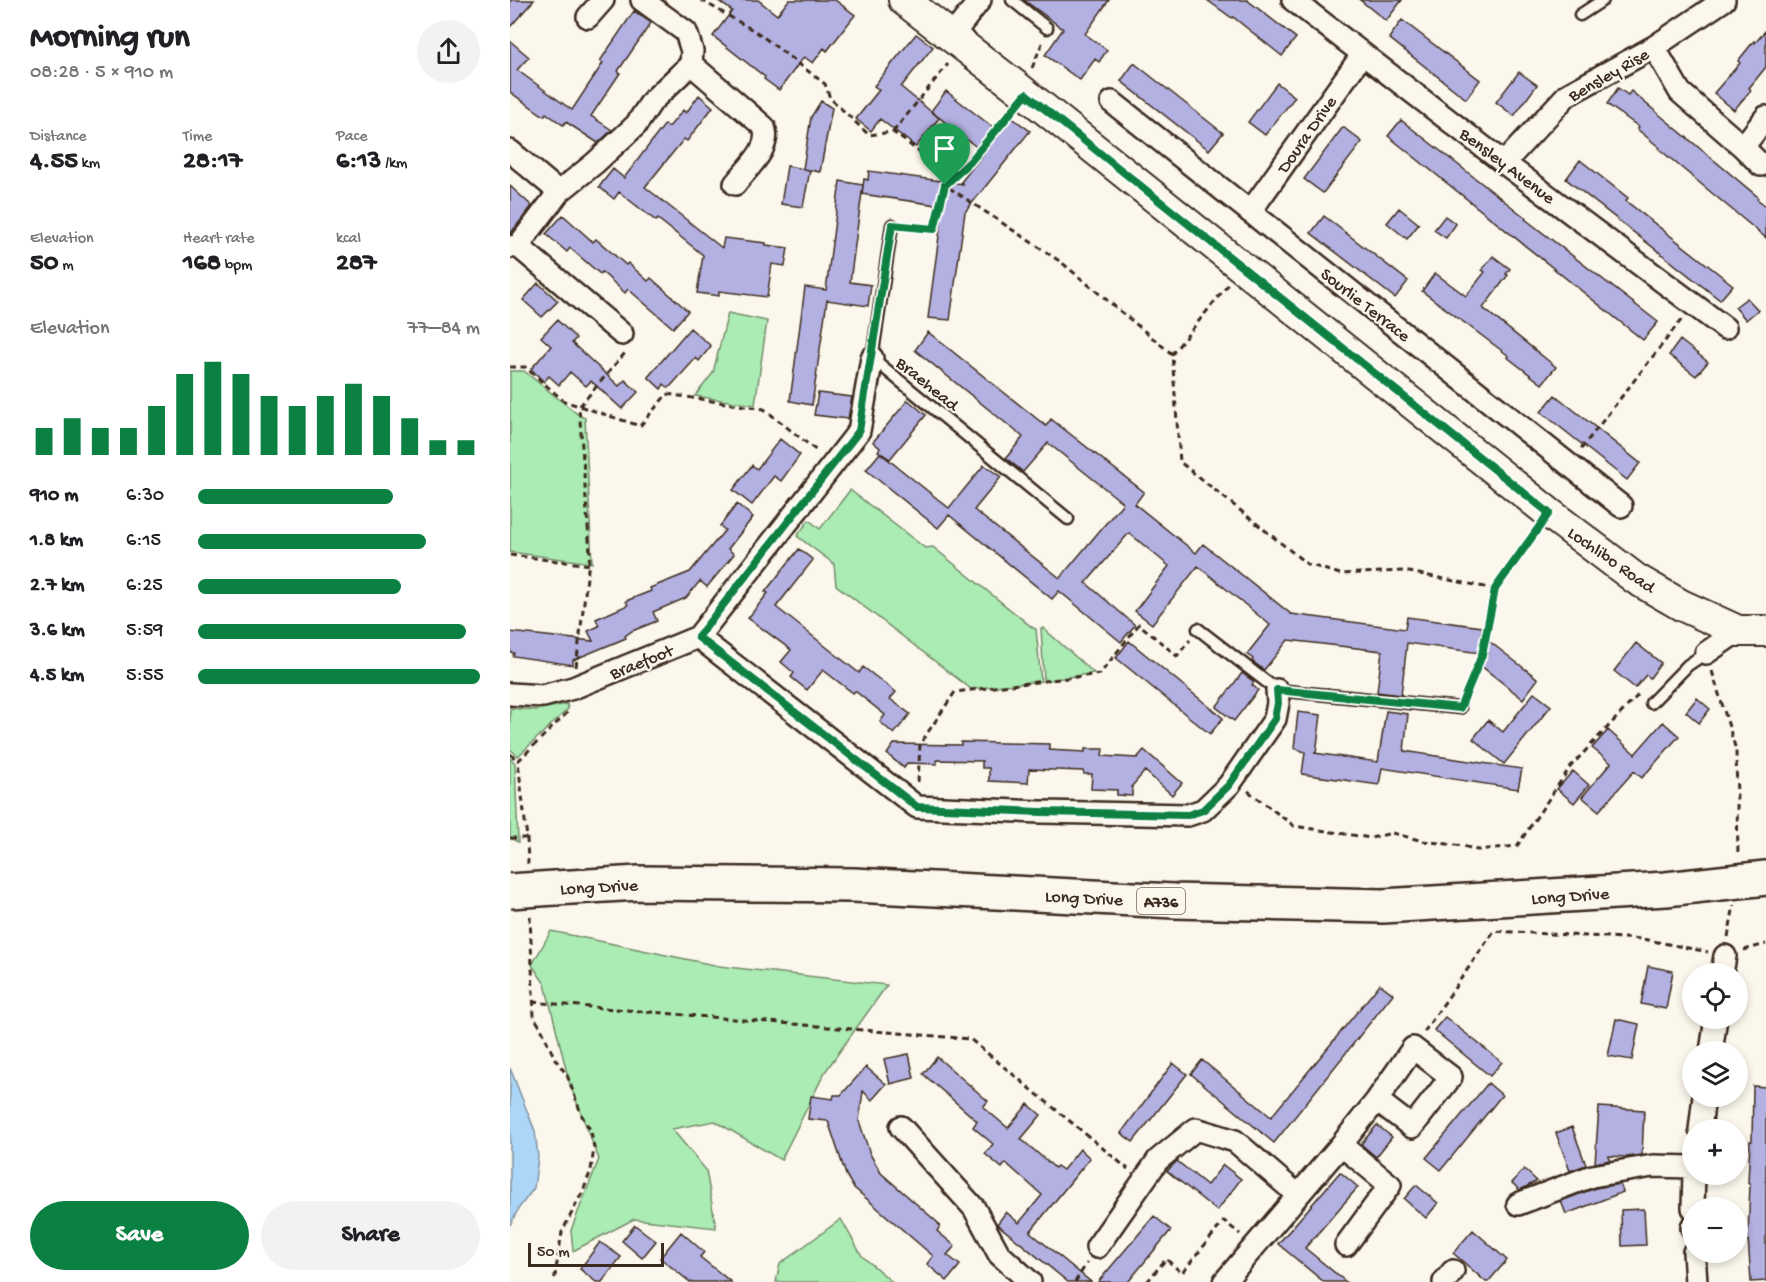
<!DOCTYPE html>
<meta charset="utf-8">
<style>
:root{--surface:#fff;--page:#f2f2f2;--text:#202124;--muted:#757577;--accent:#0b8043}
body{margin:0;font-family:"Gochi Hand",sans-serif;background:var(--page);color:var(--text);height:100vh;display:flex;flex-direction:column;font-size:22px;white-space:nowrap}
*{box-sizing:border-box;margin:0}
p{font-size:20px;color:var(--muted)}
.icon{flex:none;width:33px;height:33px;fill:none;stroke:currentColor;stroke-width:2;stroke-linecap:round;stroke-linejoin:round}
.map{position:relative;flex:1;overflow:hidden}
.details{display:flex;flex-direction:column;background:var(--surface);width:510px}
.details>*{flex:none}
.buttons{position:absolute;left:1172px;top:963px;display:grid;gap:12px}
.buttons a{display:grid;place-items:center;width:66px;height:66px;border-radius:50%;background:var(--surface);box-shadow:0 3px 9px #0003;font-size:30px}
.scale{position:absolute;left:18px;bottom:15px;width:136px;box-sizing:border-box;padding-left:6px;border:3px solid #3b2a1e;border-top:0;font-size:16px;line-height:21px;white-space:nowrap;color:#3b2a1e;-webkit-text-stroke:4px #fbf7ec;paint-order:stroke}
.pin{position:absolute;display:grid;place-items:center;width:51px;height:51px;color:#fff;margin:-62px -26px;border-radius:50% 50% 50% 0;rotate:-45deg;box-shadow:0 0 6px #0007}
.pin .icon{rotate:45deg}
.round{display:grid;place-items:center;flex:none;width:63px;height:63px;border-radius:32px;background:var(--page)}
.headline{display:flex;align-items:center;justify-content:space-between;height:102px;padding:0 30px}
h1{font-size:33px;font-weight:700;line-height:45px}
.figures{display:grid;grid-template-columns:repeat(3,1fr);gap:9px;height:102px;padding:6px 30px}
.figures div{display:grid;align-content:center}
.figures b{font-size:26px;font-weight:700}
.figures small{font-size:16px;font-weight:400}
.figures p{font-size:16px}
.chart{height:168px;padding:12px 30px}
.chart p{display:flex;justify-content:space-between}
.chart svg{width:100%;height:108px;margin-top:6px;stroke:var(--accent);stroke-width:6}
.cta{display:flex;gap:12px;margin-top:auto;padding:12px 30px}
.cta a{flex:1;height:69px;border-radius:36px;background:var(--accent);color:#fff;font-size:24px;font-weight:700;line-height:69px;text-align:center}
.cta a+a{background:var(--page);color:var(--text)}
ul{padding:0 30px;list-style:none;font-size:20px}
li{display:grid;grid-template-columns:96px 72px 1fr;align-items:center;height:45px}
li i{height:15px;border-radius:8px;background:var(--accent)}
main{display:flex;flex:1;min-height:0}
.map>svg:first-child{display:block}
.green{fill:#abecb4;stroke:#738b69;stroke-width:1.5}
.water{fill:#acd6f7;stroke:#7f91a0;stroke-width:1.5}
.building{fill:#b3b0e2;stroke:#3b2a1e;stroke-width:1.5}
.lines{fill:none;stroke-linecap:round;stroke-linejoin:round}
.lane-casing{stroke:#3b2a1e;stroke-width:15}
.street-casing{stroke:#3b2a1e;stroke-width:26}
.secondary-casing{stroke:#3b2a1e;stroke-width:34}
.primary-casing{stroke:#3b2a1e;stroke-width:38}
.path{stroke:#3b2a1e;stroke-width:3;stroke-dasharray:6 4.5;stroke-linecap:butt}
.lane{stroke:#fbf7ec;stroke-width:10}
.street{stroke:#fbf7ec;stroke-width:21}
.secondary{stroke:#fbf7ec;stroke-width:30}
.primary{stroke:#fbf7ec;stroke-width:33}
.primary-bridge-casing{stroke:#3b2a1e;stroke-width:38;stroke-linecap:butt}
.primary-bridge{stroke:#fbf7ec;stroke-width:33}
.route-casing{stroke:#fff;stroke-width:12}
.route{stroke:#0b8043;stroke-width:8}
.labels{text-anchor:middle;stroke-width:4.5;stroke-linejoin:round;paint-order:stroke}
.shield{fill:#fbf7ec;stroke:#75685c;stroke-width:1.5}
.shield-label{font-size:16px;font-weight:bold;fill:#3b2a1e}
.street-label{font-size:18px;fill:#3b2a1e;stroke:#fbf7ec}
</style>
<main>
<section class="details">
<div class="headline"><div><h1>Morning run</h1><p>08:28 · 5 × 910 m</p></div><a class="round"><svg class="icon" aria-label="share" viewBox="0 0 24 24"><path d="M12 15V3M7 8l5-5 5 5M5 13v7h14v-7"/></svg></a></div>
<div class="figures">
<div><p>Distance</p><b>4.55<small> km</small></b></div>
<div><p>Time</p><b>28:17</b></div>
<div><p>Pace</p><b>6:13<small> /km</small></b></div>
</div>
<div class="figures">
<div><p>Elevation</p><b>50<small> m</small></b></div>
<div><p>Heart rate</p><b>168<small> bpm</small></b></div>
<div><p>kcal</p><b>287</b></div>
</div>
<div class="chart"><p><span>Elevation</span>77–84 m</p>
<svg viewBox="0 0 160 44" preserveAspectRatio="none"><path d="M5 44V33M15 44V29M25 44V33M35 44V33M45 44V24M55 44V11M65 44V6M75 44V11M85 44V20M95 44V24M105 44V20M115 44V15M125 44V20M135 44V29M145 44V38M155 44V38"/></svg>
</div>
<ul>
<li><b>910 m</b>6:30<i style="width:69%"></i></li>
<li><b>1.8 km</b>6:15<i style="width:81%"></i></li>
<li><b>2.7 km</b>6:25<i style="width:72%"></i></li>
<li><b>3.6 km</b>5:59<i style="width:95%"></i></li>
<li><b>4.5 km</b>5:55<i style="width:100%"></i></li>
</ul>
<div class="cta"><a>Save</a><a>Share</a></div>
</section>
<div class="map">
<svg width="1256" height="1282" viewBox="0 0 1256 1282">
<rect width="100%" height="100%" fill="#fbf7ec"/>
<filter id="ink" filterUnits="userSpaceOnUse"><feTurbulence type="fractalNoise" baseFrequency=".0167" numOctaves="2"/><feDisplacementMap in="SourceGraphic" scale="12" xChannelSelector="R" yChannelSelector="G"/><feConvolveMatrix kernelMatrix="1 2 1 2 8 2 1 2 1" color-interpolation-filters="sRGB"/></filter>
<g filter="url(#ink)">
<path class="green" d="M 218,313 L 257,321 L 245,405 L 185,396 L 203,373 Z
M 0,371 L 14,371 L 70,416 L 75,418 L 82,563 L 0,552 Z
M 340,490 L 415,548 L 423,547 L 523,628 L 526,629 L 531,681 L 461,689 L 326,585 L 324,564 L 287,536 L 299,520 L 310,529 Z
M 531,628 L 533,628 L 584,673 L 534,681 Z
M 57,704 L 58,709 L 8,756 L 0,749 L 0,708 L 26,710 Z
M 0,758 L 5,763 L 8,842 L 0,838 Z
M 41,931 L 209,966 L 377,985 L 315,1072 L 271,1160 L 205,1121 L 162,1129 L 196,1170 L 206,1228 L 124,1219 L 63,1251 L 61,1230 L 89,1159 L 60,1085 L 35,984 L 22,965 Z
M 331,1219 L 352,1256 L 382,1282 L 266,1282 L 270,1264 Z"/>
<path class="water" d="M 0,1068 L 25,1131 L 28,1157 L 24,1188 L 9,1208 L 0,1225 Z"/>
<path class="building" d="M 0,0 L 24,0 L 0,27 Z
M 207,0 L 248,0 L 267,15 L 279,0 L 325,0 L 345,15 L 317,51 L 314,48 L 303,63 L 294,57 L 269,90 L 254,79 L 255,77 L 203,36 L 222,11 Z
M 514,0 L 599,0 L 575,34 L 597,50 L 589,62 L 585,59 L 570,80 L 535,55 L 553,29 Z
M 697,0 L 737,0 L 786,38 L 772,56 L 723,17 L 722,18 Z
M 850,0 L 892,0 L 876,21 Z
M 124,11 L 141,23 L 108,71 L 110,73 L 81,116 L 102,130 L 88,143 L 56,122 L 53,125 L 36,113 L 34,116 L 0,92 L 0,41 L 19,57 L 7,70 L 62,110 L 93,63 L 90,61 Z
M 892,20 L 970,80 L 956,99 L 879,38 Z
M 1256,30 L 1256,67 L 1239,88 L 1241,90 L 1224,110 L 1204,93 L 1230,63 L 1228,61 L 1244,41 L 1245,43 Z
M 406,34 L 423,47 L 391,87 L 429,118 L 406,147 L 370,119 L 361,131 L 346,119 L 369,90 L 364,86 Z
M 624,63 L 713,133 L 699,150 L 611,81 Z
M 1009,72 L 1027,85 L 1004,116 L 986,102 Z
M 767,83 L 785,97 L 755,135 L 738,122 Z
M 1108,88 L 1118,95 L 1121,91 L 1248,197 L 1247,199 L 1256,206 L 1256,238 L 1149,149 L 1150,148 L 1127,129 L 1129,127 L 1097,104 Z
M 436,91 L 489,132 L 501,117 L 520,131 L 455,212 L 440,320 L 418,318 L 433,206 L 352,194 L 354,179 L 358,180 L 359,171 L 453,184 L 451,182 L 474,153 L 421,111 Z
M 189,95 L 203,107 L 177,141 L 174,139 L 135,187 L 212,248 L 214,238 L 256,243 L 256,245 L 278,248 L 275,266 L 262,264 L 257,297 L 209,291 L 209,296 L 187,293 L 193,255 L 148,219 L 146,221 L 109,192 L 104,199 L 89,187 L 103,169 L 114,178 L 155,124 L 159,127 L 173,110 L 176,113 Z
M 311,101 L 322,108 L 310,172 L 300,170 L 293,207 L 271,204 L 277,166 L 299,170 L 293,169 L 301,117 Z
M 891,120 L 1016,218 L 1015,219 L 1148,322 L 1133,340 L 878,136 Z
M 833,127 L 852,142 L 813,193 L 794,179 Z
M 1070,160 L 1118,198 L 1116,201 L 1223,285 L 1210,300 L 1056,179 Z
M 330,181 L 353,185 L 340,282 L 361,285 L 358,306 L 317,300 L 302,405 L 280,401 L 295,287 L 316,290 Z
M 0,186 L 22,206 L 0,234 Z
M 889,208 L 909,224 L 897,239 L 877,223 Z
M 53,215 L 83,242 L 86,239 L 116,265 L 118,263 L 138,281 L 141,278 L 178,311 L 163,328 L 118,289 L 115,293 L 92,272 L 90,274 L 60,248 L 57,252 L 36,234 Z
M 814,216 L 898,281 L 885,298 L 801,233 Z
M 935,216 L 946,224 L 936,238 L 924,230 Z
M 983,256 L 1000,269 L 996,274 L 998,275 L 973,308 L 1046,367 L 1032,384 L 997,357 L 999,356 L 912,291 L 925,273 L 956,296 L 975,272 L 972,270 Z
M 28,283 L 48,301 L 32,317 L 13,300 Z
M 1237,298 L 1248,310 L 1236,320 L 1225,307 Z
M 47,320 L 66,338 L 62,343 L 109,386 L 115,380 L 128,392 L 112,409 L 81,381 L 76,386 L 60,372 L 49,385 L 39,376 L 34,382 L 21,369 L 41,346 L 31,337 Z
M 180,328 L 201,346 L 189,361 L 186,358 L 159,388 L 154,384 L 151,389 L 138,377 Z
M 418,332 L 536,426 L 541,419 L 634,492 L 625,504 L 686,553 L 693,544 L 781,614 L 895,629 L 897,617 L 972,627 L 971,635 L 1028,679 L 1013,699 L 970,665 L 978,654 L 897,643 L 891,695 L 867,692 L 872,651 L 778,640 L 754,670 L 742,661 L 743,659 L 737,654 L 760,625 L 688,566 L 642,624 L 625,611 L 659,566 L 619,533 L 576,583 L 625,625 L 611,642 L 549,591 L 542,599 L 439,515 L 428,528 L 356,470 L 370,453 L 439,508 L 474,465 L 491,477 L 464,510 L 550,578 L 613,503 L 538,443 L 513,472 L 496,458 L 513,437 L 405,350 Z
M 1170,340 L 1198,362 L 1186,376 L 1159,355 Z
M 308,393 L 342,397 L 338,419 L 304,415 Z
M 1045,395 L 1130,463 L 1117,480 L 1031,412 Z
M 398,400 L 416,415 L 380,459 L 368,451 L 370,448 L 363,442 Z
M 270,439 L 290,455 L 271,481 L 264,476 L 242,505 L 223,490 L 242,465 L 247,469 Z
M 227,504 L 243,517 L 218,549 L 224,554 L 197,587 L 190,581 L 176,598 L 143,612 L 147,621 L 122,631 L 115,636 L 116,638 L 63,660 L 63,665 L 3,656 L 4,653 L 0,652 L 0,632 L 83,641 L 78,631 L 89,626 L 86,619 L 118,605 L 116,601 L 141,591 L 140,588 L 180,572 L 215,530 L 210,526 Z
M 289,549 L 303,560 L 266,607 L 349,673 L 353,667 L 386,692 L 380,699 L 400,714 L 384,734 L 370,722 L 375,715 L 345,691 L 343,693 L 313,670 L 297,690 L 281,677 L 284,673 L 271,662 L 281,650 L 238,618 L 258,593 L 255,592 Z
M 619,641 L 713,718 L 700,734 L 606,658 Z
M 1126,643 L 1151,663 L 1140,678 L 1136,675 L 1125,688 L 1104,671 Z
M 732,673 L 744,682 L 742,685 L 748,690 L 724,721 L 706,707 Z
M 1024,693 L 1041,706 L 994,764 L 963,739 L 978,720 L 993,732 Z
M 1187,698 L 1200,709 L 1189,723 L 1176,712 Z
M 876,711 L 898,714 L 894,751 L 1012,769 L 1008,789 L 872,768 L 869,785 L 792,774 L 795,752 L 784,748 L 788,712 L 811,715 L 806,753 L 804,753 L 868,762 Z
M 1153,722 L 1169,736 L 1132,778 L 1124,771 L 1089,811 L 1072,797 L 1101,763 L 1082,748 L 1098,730 L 1125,754 Z
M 451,742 L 539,744 L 539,750 L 575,752 L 575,749 L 593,749 L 592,756 L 627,758 L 634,750 L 672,783 L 662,795 L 635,771 L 622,786 L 622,796 L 607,795 L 607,790 L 581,789 L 582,774 L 574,774 L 573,771 L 519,769 L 518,783 L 479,781 L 479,768 L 472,768 L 472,761 L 427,760 L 427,764 L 397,763 L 394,768 L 377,754 L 384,744 L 451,745 Z
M 1063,771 L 1079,785 L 1064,803 L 1047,789 Z
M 1138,966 L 1163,971 L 1156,1009 L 1131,1004 Z
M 870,984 L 883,994 L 764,1143 L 681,1074 L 692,1060 L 761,1117 Z
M 935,1017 L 992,1062 L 980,1076 L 924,1030 Z
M 1106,1019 L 1129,1024 L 1122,1060 L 1098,1056 Z
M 399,1054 L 404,1078 L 380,1084 L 374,1059 Z
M 427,1057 L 478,1101 L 473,1107 L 498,1128 L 518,1104 L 531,1115 L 511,1139 L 545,1168 L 547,1166 L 553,1170 L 570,1149 L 580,1158 L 520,1232 L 581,1282 L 558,1282 L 487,1224 L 496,1212 L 509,1223 L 532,1195 L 496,1163 L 492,1168 L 475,1154 L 483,1144 L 463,1127 L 467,1121 L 413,1074 Z
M 663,1063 L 677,1074 L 623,1142 L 611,1133 Z
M 356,1067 L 376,1084 L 362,1100 L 353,1091 L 349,1121 L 360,1154 L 371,1173 L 427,1222 L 430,1226 L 427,1231 L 445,1246 L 437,1255 L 450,1265 L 437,1281 L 417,1264 L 423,1256 L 343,1187 L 336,1175 L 318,1121 L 298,1119 L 301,1096 L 323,1099 L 324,1095 L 331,1095 Z
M 978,1083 L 992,1095 L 931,1170 L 916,1158 Z
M 1243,1086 L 1256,1087 L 1256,1281 L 1241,1282 L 1238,1237 L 1240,1183 L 1238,1183 L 1240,1141 L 1242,1141 Z
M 1089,1107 L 1134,1110 L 1132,1155 L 1117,1157 L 1098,1156 L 1100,1160 L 1085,1163 Z
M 867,1125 L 882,1137 L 866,1157 L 851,1144 Z
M 1062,1127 L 1076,1165 L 1060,1171 L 1046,1133 Z
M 667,1161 L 697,1185 L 713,1165 L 731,1179 L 707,1211 L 657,1171 Z
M 1014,1169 L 1027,1181 L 1010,1190 L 1002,1183 Z
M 830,1172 L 848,1187 L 795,1248 L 836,1282 L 814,1282 L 768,1244 Z
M 1110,1184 L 1113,1192 L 1056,1214 L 1051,1201 L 1085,1188 Z
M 906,1185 L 928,1203 L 916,1218 L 894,1199 Z
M 1134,1209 L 1136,1245 L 1112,1246 L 1111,1210 Z
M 644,1216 L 661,1230 L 618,1282 L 588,1282 Z
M 125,1225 L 146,1241 L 132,1258 L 112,1241 Z
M 963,1230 L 997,1260 L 978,1282 L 976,1282 L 943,1253 Z
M 171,1232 L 194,1252 L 190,1257 L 221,1282 L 180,1282 L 150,1258 Z
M 90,1242 L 111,1257 L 92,1282 L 86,1282 L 70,1269 Z"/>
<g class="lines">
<defs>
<path id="lane" d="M 502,0 L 537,28
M 1070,15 L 1093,0
M 382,225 L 362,358 L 558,519
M 688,629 L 767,690 L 950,708
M 1141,703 L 1178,665 L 1196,653"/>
<path id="street" d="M 132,0 L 176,32 L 182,51 L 181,64
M 783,0 L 994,163 L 1215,328
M 78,17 L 93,0
M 441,37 L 470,0
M 1144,47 L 1170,92 L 1233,147 L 1256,117
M 181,64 L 254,127 C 262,148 238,167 225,184
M 602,102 L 1111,506
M 1233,147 L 1251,165
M 0,151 L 49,192 L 85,163 L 126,125 L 142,101 L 181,64
M 994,163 L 1057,95 L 1144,47 L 1214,0
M 740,212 L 852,55
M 8,246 L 112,334
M 0,247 L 8,246 L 49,192
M 188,637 L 407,807 L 531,812 L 678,815 L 693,810 L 719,785 L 765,719 L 768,703 L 767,690
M 1196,653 L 1228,631
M 0,694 L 33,696 L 63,688 L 188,637 L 349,431 L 362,358
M 1212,974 L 1215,956
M 1201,1052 L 1206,1018
M 391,1127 L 464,1208 L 489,1254 L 520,1282
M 1190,1130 L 1194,1096
M 831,1145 L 880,1185 L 836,1245
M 1008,1204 L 1082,1176 L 1143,1166 L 1182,1167
M 1183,1208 L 1184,1174
M 1182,1227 L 1182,1228
M 587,1247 L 648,1160 L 686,1129 L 725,1141 L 788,1195
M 1184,1252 L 1186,1282
M 714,1282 L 831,1145 L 867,1100 L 903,1048 L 941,1077 L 902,1127 L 867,1100
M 934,1282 L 943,1271"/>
<path id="secondary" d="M 394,0 L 507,87 L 1039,513 L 1126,579 L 1171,605 L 1228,631 L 1256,631"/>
<path id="primary" d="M 45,888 L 129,883 L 343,885 L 664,901 L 873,906 L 1156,889 L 1256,878"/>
</defs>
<use href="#lane" class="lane-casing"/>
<use href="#street" class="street-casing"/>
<use href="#secondary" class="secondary-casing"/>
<use href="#primary" class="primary-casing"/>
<path class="path" d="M 191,0 L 248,33 L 315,84 L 320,98 L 359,135 L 383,132 L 432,169 L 435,185 L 551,262 L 662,354
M 522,68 L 533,41
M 383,132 L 438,64
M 395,226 L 424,229 L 435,185 L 460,162 L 501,112
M 718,285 L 662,354 L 670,462 L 797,564 L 830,574 L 894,571 L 985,589
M 0,367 L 15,367 L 54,401 L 130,426 L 157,394 L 254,409 L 308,452
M 1071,449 L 1172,319
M 0,555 L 80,565
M 66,667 L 80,553 L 69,407 L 115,353
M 1202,671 L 1226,750 L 1228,855
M 955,697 L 972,655 L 985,589 L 1026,532
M 0,754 L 8,761
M 408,782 L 410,744 L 445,692 L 590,674 L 629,624 L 667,656 L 680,640
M 738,791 L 784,826 L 861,838 L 882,833 L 913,841 L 953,846 L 967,850 L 1007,846 L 1061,766 L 1130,693
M 0,838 L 17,838 L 8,761 L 60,710
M 17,838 L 18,864
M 20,916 L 24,1017 L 31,1028 L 45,1059 L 57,1075 L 72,1116 L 81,1131 L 84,1148 L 81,1170 L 74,1189 L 52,1232 L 44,1282
M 1218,937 L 1224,905
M 1234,950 L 1256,944
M 22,1002 L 460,1039 L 618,1169
M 914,1032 L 984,931 L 1133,939 L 1198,952
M 565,1282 L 577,1263
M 637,1282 L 656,1259 L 672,1273 L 714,1221 L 730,1234"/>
<use href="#lane" class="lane"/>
<use href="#street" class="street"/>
<use href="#secondary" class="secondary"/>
<use href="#primary" class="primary"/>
<defs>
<path id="primary-bridge" d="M 0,891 L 45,888"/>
</defs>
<use href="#primary-bridge" class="primary-bridge-casing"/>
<use href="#primary-bridge" class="primary-bridge"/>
</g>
</g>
<g class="lines" filter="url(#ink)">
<defs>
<path id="route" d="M 516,94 L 1039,513 L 985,589 L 972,655 L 950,708 L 767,690 L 768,703 L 765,719 L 719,785 L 693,810 L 678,815 L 531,812 L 407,807 L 188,637 L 349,431 L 382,225 L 424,229 L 435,185 L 460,162 Z"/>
</defs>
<use href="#route" class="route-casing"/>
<use href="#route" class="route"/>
</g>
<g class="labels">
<rect class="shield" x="627" y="888" width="48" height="26" rx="4.5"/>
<g class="shield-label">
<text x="651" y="907">A736</text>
</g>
<g class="street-label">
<text transform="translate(1098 74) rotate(-30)" y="6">Bensley Rise</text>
<text transform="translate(796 134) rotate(-55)" y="6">Doura Drive</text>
<text transform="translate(998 165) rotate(37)" y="6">Bensley Avenue</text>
<text transform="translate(856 304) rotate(38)" y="6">Sourlie Terrace</text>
<text transform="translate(418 383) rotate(39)" y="6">Braehead</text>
<text transform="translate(1102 559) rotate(35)" y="6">Lochlibo Road</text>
<text transform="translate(131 661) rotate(-22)" y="6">Braefoot</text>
<text transform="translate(89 886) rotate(-3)" y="6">Long Drive</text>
<text transform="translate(1060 895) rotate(-4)" y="6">Long Drive</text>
<text transform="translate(574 897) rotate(3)" y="6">Long Drive</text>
</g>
</g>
</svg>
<div class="buttons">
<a><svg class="icon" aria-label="locate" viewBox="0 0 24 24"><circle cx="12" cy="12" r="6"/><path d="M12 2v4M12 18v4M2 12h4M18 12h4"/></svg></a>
<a><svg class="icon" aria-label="layers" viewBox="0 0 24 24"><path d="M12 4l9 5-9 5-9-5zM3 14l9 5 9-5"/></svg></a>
<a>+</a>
<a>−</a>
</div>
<div class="scale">50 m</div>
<div class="pin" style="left:435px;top:185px;background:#1e9e55"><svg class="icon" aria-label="arrive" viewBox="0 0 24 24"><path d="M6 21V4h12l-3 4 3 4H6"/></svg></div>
</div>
</main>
